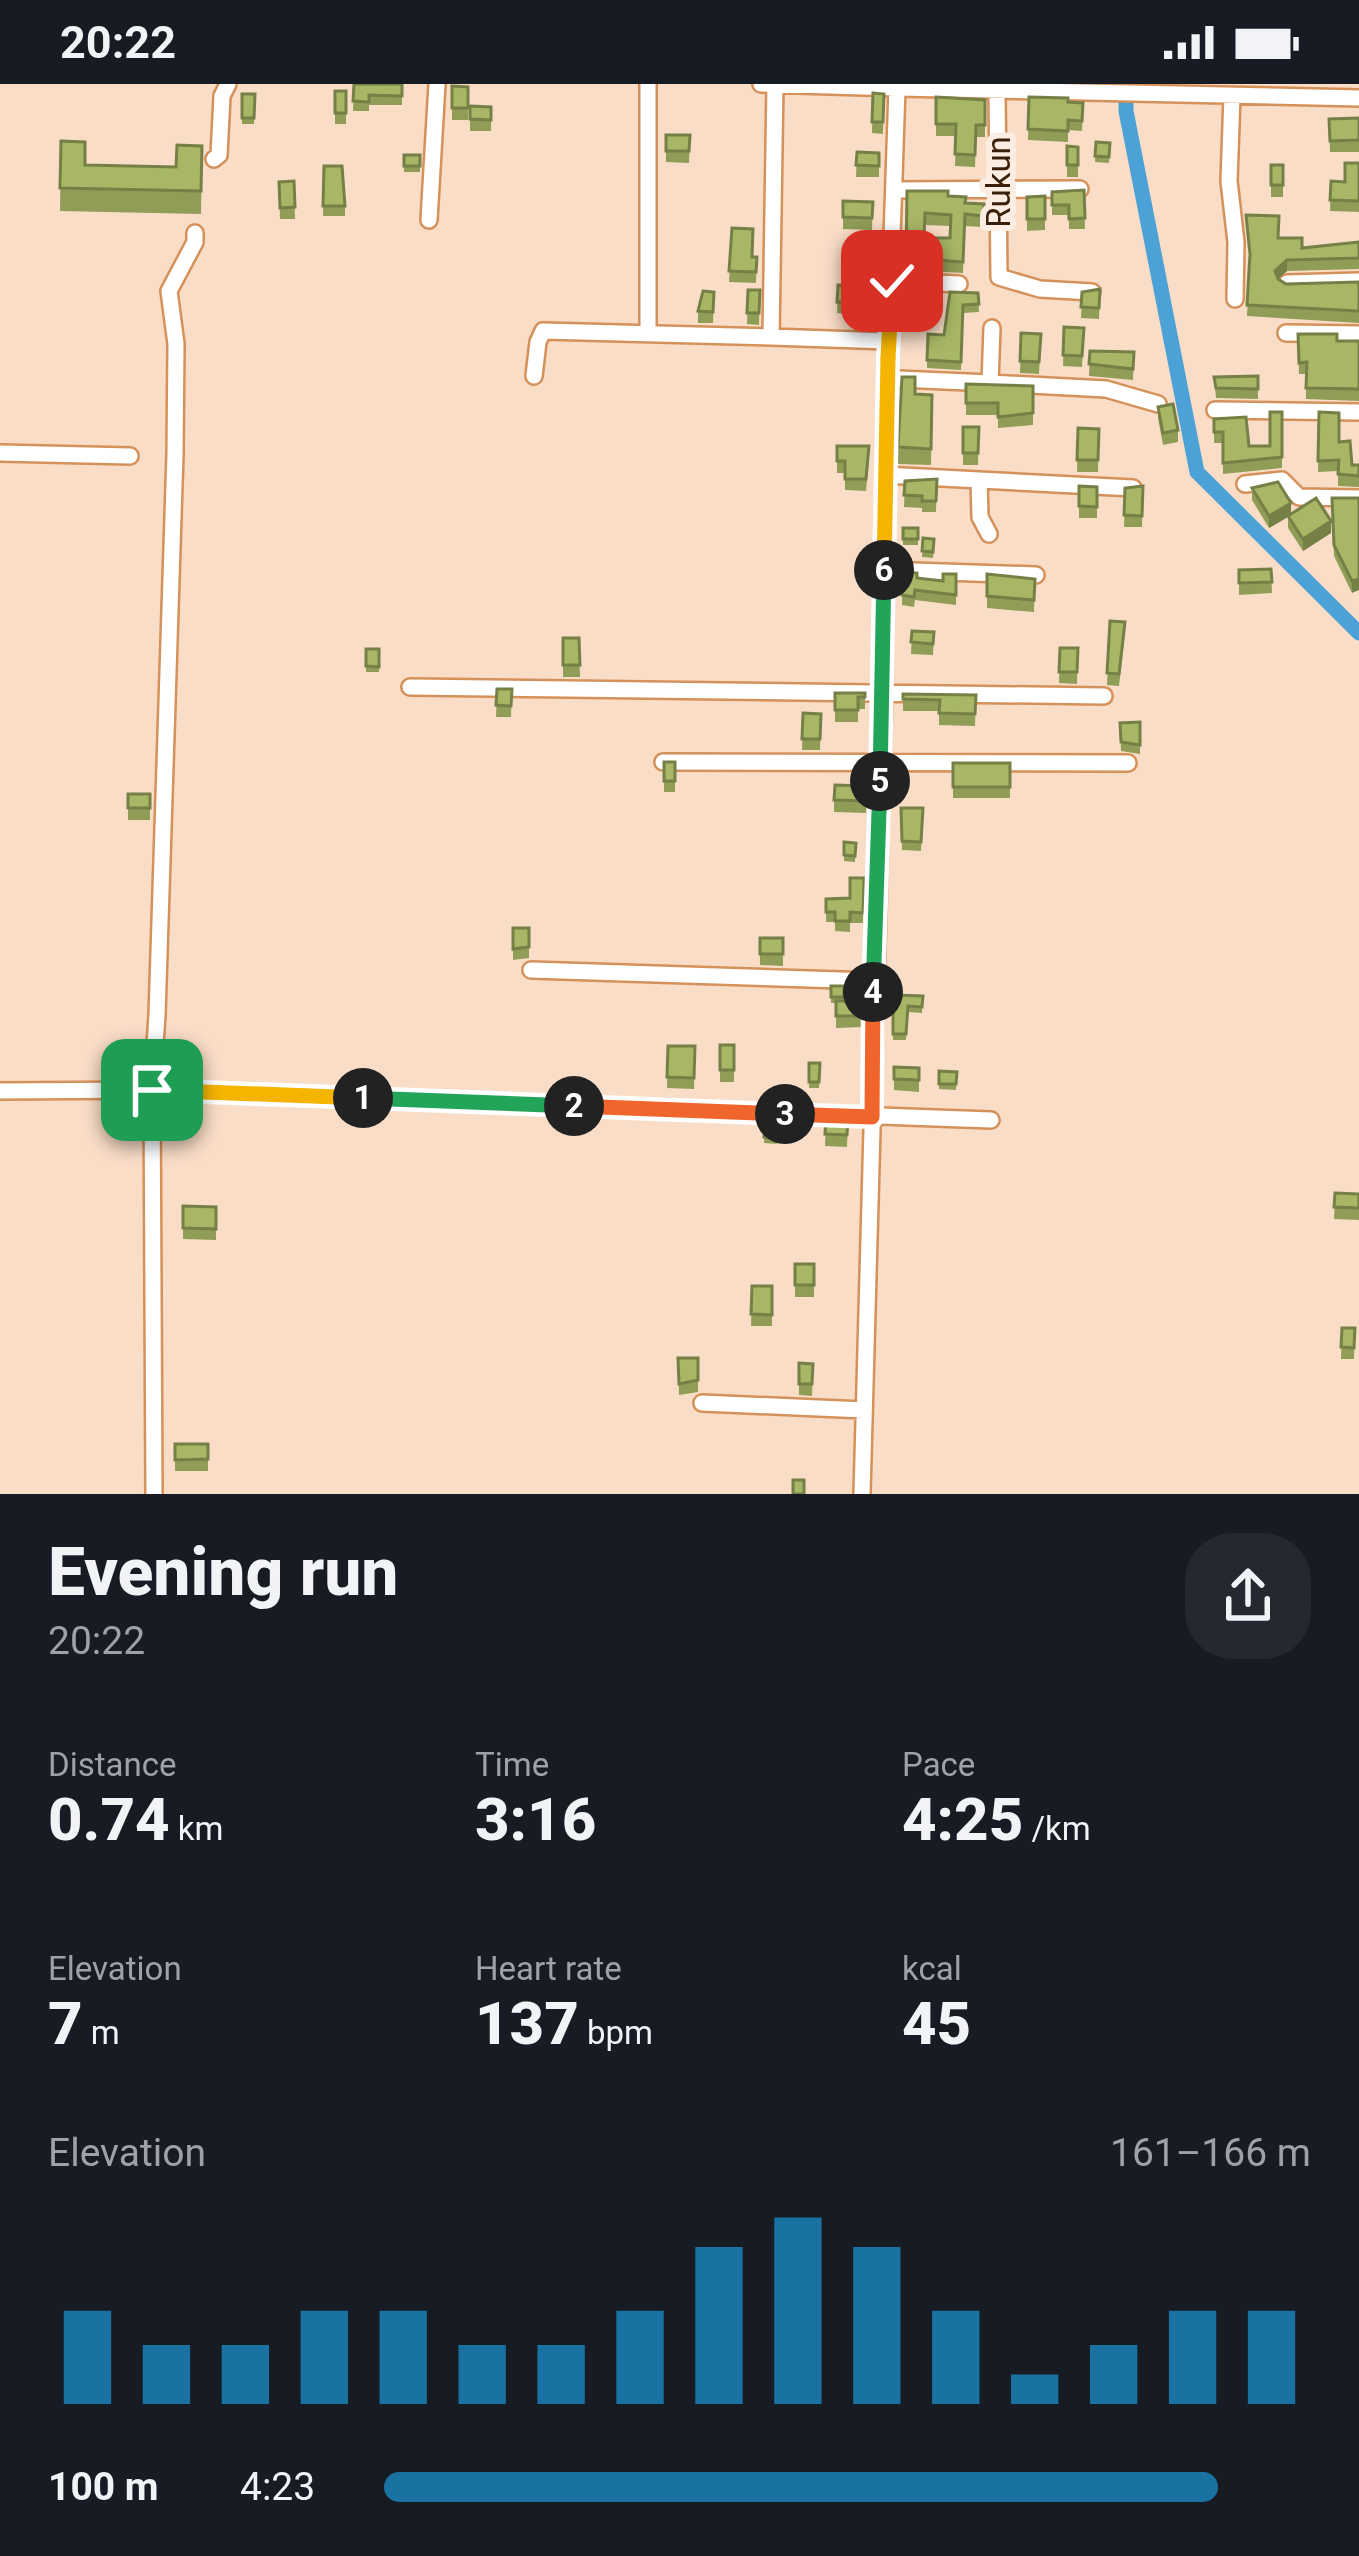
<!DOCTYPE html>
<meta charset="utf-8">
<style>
:root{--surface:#171b24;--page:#242831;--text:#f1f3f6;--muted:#9ea1a6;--accent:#1972a1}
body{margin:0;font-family:Roboto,sans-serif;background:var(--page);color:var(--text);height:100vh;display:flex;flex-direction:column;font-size:45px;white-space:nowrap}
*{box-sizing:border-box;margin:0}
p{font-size:39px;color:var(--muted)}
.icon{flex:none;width:66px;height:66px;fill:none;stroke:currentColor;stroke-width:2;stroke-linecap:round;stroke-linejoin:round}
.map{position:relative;height:1410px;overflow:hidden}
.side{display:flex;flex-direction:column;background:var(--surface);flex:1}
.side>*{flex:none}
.pin{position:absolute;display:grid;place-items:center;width:102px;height:102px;color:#fff;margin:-51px;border-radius:24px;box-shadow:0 6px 18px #0006}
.km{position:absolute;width:60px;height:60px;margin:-30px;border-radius:50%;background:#222;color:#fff;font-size:33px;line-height:60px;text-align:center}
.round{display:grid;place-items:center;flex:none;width:126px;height:126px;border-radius:48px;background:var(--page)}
.overview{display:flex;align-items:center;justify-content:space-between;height:204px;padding:0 48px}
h1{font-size:66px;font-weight:800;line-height:90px}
.metrics{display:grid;grid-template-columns:repeat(3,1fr);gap:18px;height:204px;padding:12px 48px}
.metrics div{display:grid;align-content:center}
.metrics b{font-size:60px;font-weight:800}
.metrics small{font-size:33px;font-weight:400}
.metrics p{font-size:33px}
.chart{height:336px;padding:24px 48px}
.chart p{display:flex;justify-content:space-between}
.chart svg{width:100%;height:216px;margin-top:12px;stroke:var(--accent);stroke-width:6}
ul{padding:0 48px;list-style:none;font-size:39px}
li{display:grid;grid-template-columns:192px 144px 1fr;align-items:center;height:90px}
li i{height:30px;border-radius:15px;background:var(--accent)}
.status{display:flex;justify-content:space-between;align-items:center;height:84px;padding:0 60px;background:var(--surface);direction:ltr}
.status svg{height:33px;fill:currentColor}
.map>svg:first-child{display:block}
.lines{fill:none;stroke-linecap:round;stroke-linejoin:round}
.canal{stroke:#4ca2d6;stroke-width:15}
.street-casing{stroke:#d5915a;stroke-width:20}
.street{stroke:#fff;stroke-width:15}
.wall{fill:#909d57;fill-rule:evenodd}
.shaded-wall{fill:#758047}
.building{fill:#a7b765;stroke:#758047;stroke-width:3;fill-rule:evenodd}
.split-1-casing{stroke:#fff;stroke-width:24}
.split-2-casing{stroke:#fff;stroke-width:24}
.split-3-casing{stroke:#fff;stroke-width:24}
.split-4-casing{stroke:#fff;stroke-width:24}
.split-5-casing{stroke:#fff;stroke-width:24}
.split-6-casing{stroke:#fff;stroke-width:24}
.split-7-casing{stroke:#fff;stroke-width:24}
.split-8-casing{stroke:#fff;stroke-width:24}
.split-1{stroke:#f5b400;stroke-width:15}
.split-2{stroke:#22a559;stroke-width:15}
.split-3{stroke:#f0652b;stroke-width:15}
.split-4{stroke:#f0652b;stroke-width:15}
.split-5{stroke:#22a559;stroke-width:15}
.split-6{stroke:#22a559;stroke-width:15}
.split-7{stroke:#f5b400;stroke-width:15}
.split-8{stroke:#f5b400;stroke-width:15}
.labels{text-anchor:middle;stroke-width:12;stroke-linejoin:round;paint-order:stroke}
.street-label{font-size:33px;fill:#391f07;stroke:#fcede2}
</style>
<div class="status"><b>20:22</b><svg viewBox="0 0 49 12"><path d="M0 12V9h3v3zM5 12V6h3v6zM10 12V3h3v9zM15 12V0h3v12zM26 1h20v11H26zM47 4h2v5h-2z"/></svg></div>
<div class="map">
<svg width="1359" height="1410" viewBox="0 0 1359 1410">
<rect width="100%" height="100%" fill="#faddc7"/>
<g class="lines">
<path class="canal" d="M 1126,0 L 1126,27 L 1197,388 L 1359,549"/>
<defs>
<path id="street" d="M 648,0 L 648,249
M 761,0 L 897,4 L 898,0
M 775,0 L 771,253 L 888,257
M 997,8 L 999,193 L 1040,205 L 1092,208
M 1232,12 L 1229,97 L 1236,158 L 1235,215
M 214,75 L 219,71 L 222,12 L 228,0
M 895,106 L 1080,105
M 429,136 L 437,0
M 892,197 L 959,200
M 1287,199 L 1359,197
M 1286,249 L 1359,250
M 534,292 L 538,258 L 543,247 L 771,253
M 899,295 L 990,299 L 992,244
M 990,299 L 1106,305 L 1158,320
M 1215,326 L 1359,328
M 0,369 L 130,372
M 884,391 L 1133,404
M 979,396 L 980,433 L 989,450
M 1245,400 L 1282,396 L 1299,413 L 1359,414
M 884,486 L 1036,491
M 410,603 L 1104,612
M 663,678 L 1128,679
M 531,886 L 873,897
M 0,1007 L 152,1006 L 991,1036
M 702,1319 L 864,1326
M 154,1410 L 152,1006 L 157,931 L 175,370 L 176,260 L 169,207 L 195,158 L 195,149
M 862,1410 L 884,608 L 884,391 L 897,4 L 1359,14"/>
</defs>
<use href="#street" class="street-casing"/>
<use href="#street" class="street"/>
</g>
<path class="wall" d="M 354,0 L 402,0 L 402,21 L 369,21 L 369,27 L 353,27 Z
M 452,2 L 468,3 L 468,36 L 452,36 Z
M 335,7 L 346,7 L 346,40 L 335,40 Z
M 873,9 L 884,10 L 883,50 L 872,49 Z
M 242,10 L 255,10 L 254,40 L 242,40 Z
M 936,13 L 985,16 L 985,53 L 976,53 L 975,83 L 955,82 L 956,52 L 936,52 Z
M 1029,13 L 1083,19 L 1082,47 L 1068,46 L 1068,58 L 1028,56 Z
M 470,22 L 491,23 L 491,47 L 470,47 Z
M 1359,34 L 1359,68 L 1330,68 L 1329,35 Z
M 666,51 L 690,51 L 689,79 L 666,78 Z
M 61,57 L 85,81 L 176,83 L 202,62 L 201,130 L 60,127 Z
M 1096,58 L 1110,59 L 1109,79 L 1095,78 Z
M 1067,62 L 1078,63 L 1078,93 L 1067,93 Z
M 857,68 L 879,69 L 879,93 L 856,93 Z
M 404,71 L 420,71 L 420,88 L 404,88 Z
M 1359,79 L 1359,128 L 1330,127 L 1331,97 L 1345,98 Z
M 1271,81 L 1283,81 L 1283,113 L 1271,113 Z
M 324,82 L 345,122 L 345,132 L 323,132 Z
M 294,97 L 295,135 L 280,135 L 279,98 Z
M 1084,106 L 1085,145 L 1069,145 L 1069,131 L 1052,131 L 1052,108 Z
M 907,107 L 948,112 L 965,119 L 984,120 L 983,143 L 965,142 L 963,189 L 906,186 ZM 925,141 L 950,142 L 950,154 L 924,154 Z
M 1045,112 L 1045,146 L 1027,147 L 1027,113 Z
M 843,117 L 873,118 L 872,146 L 843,145 Z
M 1246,131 L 1279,154 L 1302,164 L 1359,158 L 1359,185 L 1287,187 L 1278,195 L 1286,200 L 1359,198 L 1359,239 L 1247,232 L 1250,177 Z
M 732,144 L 752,173 L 757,173 L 756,199 L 729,198 Z
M 867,185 L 879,186 L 878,203 L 855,202 L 855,197 Z
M 838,201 L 863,203 L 862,232 L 837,229 Z
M 1100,205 L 1099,235 L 1081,234 L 1082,208 Z
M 748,206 L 760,206 L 759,241 L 747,240 Z
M 714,208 L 713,239 L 698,239 L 698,227 Z
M 950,208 L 978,209 L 979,228 L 963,229 L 961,286 L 927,284 L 927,276 L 944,251 Z
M 1064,243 L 1084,244 L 1082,283 L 1063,282 Z
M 1021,249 L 1041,250 L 1039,290 L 1020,289 Z
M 1298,250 L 1337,257 L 1359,257 L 1359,317 L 1306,315 L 1306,290 L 1299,290 Z
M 1090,267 L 1134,268 L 1133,296 L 1089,292 Z
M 1258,292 L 1258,315 L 1216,314 L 1214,293 Z
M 966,300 L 1033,302 L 1033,341 L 998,344 L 998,331 L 966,331 Z
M 915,310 L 932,311 L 931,381 L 898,380 L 898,363 Z
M 1158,323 L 1178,346 L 1178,358 L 1163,361 L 1158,334 Z
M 1282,328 L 1282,384 L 1223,390 L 1223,359 L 1214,359 L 1214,335 L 1249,362 L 1270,362 Z
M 1319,328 L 1339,358 L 1352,381 L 1359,381 L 1359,403 L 1338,402 L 1338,387 L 1318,388 Z
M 963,343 L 979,343 L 978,381 L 963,381 Z
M 1078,344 L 1099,345 L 1098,388 L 1077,388 Z
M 837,362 L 869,374 L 866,407 L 845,406 L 845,389 L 837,389 Z
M 937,395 L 936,428 L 922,428 L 922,424 L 904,423 L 905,397 Z
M 1079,402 L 1097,403 L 1097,434 L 1079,434 Z
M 1143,402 L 1142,443 L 1124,443 L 1125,404 Z
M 1252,404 L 1291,430 L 1331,449 L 1303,467 L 1288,444 L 1288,433 L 1269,444 L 1252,416 Z
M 1332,414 L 1359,414 L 1352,509 L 1334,472 Z
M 903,444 L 918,444 L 918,461 L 903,461 Z
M 923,454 L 934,455 L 933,474 L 922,473 Z
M 1271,485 L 1272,509 L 1239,511 L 1239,486 Z
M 956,490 L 956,521 L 915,516 L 914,523 L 902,521 L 902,511 L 917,494 L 943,497 Z
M 987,490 L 1035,495 L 1034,528 L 987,524 Z
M 1110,537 L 1125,550 L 1119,602 L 1107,601 Z
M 912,547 L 934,548 L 933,571 L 911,570 Z
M 563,554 L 579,554 L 580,593 L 563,593 Z
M 1060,564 L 1078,564 L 1077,600 L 1059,599 Z
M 366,565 L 379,565 L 379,588 L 366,588 Z
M 497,605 L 512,605 L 511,633 L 496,633 Z
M 835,609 L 865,609 L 865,625 L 858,625 L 858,638 L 835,638 Z
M 903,610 L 976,611 L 975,642 L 939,641 L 939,627 L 903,627 Z
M 803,629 L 821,630 L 820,666 L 802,666 Z
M 1140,638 L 1140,670 L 1121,667 L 1120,639 Z
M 664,678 L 675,678 L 675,708 L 664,708 Z
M 953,679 L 1010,679 L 1010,714 L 953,714 Z
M 867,702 L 866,729 L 834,728 L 834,716 Z
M 128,710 L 150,710 L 150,736 L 128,736 Z
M 901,724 L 923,724 L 921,767 L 902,766 Z
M 856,759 L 855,778 L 844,777 L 844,771 Z
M 864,794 L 863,839 L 850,839 L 850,848 L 835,847 L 835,838 L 826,838 L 826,815 L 850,814 Z
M 513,844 L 529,844 L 529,874 L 513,876 Z
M 760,854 L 783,854 L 783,882 L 760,881 Z
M 831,902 L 844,902 L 844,917 L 863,917 L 863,943 L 836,944 L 836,919 L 831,919 Z
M 893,911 L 923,912 L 922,929 L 908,928 L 906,956 L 893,956 Z
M 720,961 L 734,961 L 734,998 L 720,998 Z
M 668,962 L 695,962 L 694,1005 L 667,1004 Z
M 809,979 L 820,979 L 819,1004 L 809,1004 Z
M 919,984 L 919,1008 L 894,1006 L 894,995 Z
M 939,987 L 957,988 L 956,1006 L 939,1005 Z
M 826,1035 L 848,1036 L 847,1063 L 825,1062 Z
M 765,1040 L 777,1040 L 777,1060 L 764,1059 Z
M 1335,1109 L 1359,1110 L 1359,1136 L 1334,1135 Z
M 183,1122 L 216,1123 L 216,1156 L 183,1155 Z
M 795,1180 L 814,1180 L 814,1213 L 795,1213 Z
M 752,1202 L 772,1202 L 772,1242 L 751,1242 Z
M 1342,1244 L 1355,1244 L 1354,1275 L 1341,1275 Z
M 678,1274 L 698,1274 L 698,1308 L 679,1311 Z
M 799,1279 L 813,1280 L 812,1312 L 799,1311 Z
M 175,1360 L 208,1360 L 208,1387 L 175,1387 Z"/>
<path class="shaded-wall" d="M 1287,176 L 1287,187 L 1275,198 L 1275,187 Z
M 1291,419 L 1291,431 L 1269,444 L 1269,432 Z
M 1331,437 L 1331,449 L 1303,467 L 1303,455 Z
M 1359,495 L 1359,506 L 1352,509 L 1352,497 Z"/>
<path class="building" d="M 354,0 L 402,0 L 402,12 L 369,11 L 369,18 L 353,17 Z
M 452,2 L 468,3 L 468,24 L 452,24 Z
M 335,7 L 346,7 L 346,29 L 335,29 Z
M 873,9 L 884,10 L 883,38 L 872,38 Z
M 242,10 L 255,10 L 254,34 L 242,34 Z
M 936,13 L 985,16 L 985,41 L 976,41 L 975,71 L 955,70 L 956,40 L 936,40 Z
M 1029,13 L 1068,14 L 1068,18 L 1083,19 L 1082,37 L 1068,36 L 1068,47 L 1028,45 Z
M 470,22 L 491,23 L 491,36 L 470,35 Z
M 1359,34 L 1359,56 L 1330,57 L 1329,35 Z
M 666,51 L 690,51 L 689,67 L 666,67 Z
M 61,57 L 85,58 L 85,81 L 176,83 L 177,61 L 202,62 L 201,107 L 60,104 Z
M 1096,58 L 1110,59 L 1109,73 L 1095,72 Z
M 1067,62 L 1078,63 L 1078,81 L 1067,81 Z
M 857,68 L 879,69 L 879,82 L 856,81 Z
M 404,71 L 420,71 L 420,82 L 404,82 Z
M 1345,79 L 1359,79 L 1359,117 L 1330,116 L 1331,97 L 1345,98 Z
M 1271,81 L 1283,81 L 1283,101 L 1271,101 Z
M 324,82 L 342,82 L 345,122 L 323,122 Z
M 294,97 L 295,123 L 280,124 L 279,98 Z
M 1084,106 L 1085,134 L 1069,135 L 1069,121 L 1052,121 L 1052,108 Z
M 907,107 L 948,107 L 948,112 L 966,113 L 965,119 L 984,120 L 983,132 L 965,130 L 963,178 L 906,174 ZM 925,129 L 951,131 L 950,154 L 924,154 Z
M 1045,112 L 1045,135 L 1027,135 L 1027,113 Z
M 843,117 L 873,118 L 872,134 L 843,133 Z
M 1246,131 L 1279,132 L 1278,154 L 1302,154 L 1302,164 L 1359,158 L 1359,174 L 1287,176 L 1275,187 L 1278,195 L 1286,200 L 1359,198 L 1359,227 L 1247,221 L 1250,170 Z
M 732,144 L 753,145 L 752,173 L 757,173 L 756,188 L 729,187 Z
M 856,181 L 867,181 L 867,185 L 879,186 L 878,198 L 855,197 Z
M 838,201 L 863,203 L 862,220 L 837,218 Z
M 1100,205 L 1099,224 L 1081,223 L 1082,208 Z
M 748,206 L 760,206 L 759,229 L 747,229 Z
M 703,207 L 714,208 L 713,228 L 698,227 Z
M 950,208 L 978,209 L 979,220 L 963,221 L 961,278 L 927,276 L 928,250 L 944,251 Z
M 1064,243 L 1084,244 L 1082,272 L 1063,271 Z
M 1021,249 L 1041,250 L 1039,278 L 1020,277 Z
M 1298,250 L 1337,250 L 1337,257 L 1359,257 L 1359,305 L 1306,304 L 1307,278 L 1299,279 Z
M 1090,267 L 1134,268 L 1133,285 L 1089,280 Z
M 1258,292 L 1258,305 L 1216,304 L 1214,293 Z
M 902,293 L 915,293 L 915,310 L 932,311 L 931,365 L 898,363 Z
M 966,300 L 1033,302 L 1033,329 L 998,333 L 998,319 L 966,319 Z
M 1173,320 L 1178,346 L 1163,349 L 1158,323 Z
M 1270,328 L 1282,328 L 1282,373 L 1223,379 L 1223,348 L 1214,348 L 1214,335 L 1246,333 L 1249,362 L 1270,362 Z
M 1319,328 L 1339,329 L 1339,358 L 1350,357 L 1352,381 L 1359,381 L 1359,392 L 1338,390 L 1339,376 L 1318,377 Z
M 963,343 L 979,343 L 978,369 L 963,369 Z
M 1078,344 L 1099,345 L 1098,376 L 1077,376 Z
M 837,362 L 869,362 L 866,395 L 845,395 L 845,377 L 837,377 Z
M 937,395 L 936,417 L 922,417 L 922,412 L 904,411 L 905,397 Z
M 1278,398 L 1291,419 L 1269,432 L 1252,404 Z
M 1079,402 L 1097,403 L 1097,423 L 1079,422 Z
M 1143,402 L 1142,432 L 1124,431 L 1125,404 Z
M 1316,414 L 1331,437 L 1303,455 L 1288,432 Z
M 1332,414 L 1359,414 L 1359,495 L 1352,497 L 1334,461 Z
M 903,444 L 918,444 L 918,455 L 903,455 Z
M 923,454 L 934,455 L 933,468 L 922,467 Z
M 1271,485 L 1272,498 L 1239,499 L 1239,486 Z
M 906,488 L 917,489 L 917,494 L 943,497 L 943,490 L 956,490 L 956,511 L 915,506 L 914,513 L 902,511 Z
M 987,490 L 1035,495 L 1034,516 L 987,512 Z
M 1110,537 L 1125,538 L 1119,590 L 1107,589 Z
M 912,547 L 934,548 L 933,560 L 911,558 Z
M 563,554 L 579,554 L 580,581 L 563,581 Z
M 1060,564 L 1078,564 L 1077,588 L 1059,588 Z
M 366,565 L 379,565 L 379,583 L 366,582 Z
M 497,605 L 512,605 L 511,622 L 496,621 Z
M 835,609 L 865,609 L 865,613 L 858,613 L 858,626 L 835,626 Z
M 903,610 L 976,611 L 975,630 L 939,629 L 940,616 L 903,615 Z
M 803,629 L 821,630 L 820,655 L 802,655 Z
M 1140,638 L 1140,661 L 1121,658 L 1120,639 Z
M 664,678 L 675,678 L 675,697 L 664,697 Z
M 953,679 L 1010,679 L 1010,703 L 953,703 Z
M 835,701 L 867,702 L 866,717 L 834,716 Z
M 128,710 L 150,710 L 150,724 L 128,724 Z
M 901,724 L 923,724 L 921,758 L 902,757 Z
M 844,758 L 856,759 L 855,772 L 844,771 Z
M 850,794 L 864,794 L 863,829 L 850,828 L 850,837 L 835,837 L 835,828 L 826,828 L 826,815 L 850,814 Z
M 513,844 L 529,844 L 529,863 L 513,865 Z
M 760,854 L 783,854 L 783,870 L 760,870 Z
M 831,902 L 844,902 L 844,913 L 831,913 Z
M 893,911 L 923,912 L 922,923 L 908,922 L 906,950 L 893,950 Z
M 836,917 L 863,917 L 863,932 L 836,932 Z
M 720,961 L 734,961 L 734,986 L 720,986 Z
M 668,962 L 695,962 L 694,994 L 667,993 Z
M 809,979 L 820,979 L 819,998 L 809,998 Z
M 894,983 L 919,984 L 919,996 L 894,995 Z
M 939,987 L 957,988 L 956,1000 L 939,1000 Z
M 826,1035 L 848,1036 L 847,1051 L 825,1050 Z
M 765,1040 L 777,1040 L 777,1054 L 764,1053 Z
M 1335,1109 L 1359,1110 L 1359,1124 L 1334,1123 Z
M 183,1122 L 216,1123 L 216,1145 L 183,1144 Z
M 795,1180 L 814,1180 L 814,1201 L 795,1201 Z
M 752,1202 L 772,1202 L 772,1231 L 751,1230 Z
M 1342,1244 L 1355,1244 L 1354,1264 L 1341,1263 Z
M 678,1274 L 698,1274 L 698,1296 L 679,1300 Z
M 799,1279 L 813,1280 L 812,1300 L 799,1300 Z
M 175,1360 L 208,1360 L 208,1375 L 175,1376 Z
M 793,1396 L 804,1396 L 804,1410 L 793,1410 Z"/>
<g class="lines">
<defs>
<path id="split-1" d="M 152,1006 L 363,1014"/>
<path id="split-2" d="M 363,1014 L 574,1022"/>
<path id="split-3" d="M 574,1022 L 785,1030"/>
<path id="split-4" d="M 785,1030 L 872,1033 L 873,908"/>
<path id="split-5" d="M 873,908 L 880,697"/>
<path id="split-6" d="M 880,697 L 884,486"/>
<path id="split-7" d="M 884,486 L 888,274"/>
<path id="split-8" d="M 888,274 L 892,197"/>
</defs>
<use href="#split-1" class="split-1-casing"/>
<use href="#split-2" class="split-2-casing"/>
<use href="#split-3" class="split-3-casing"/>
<use href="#split-4" class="split-4-casing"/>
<use href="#split-5" class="split-5-casing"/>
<use href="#split-6" class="split-6-casing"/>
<use href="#split-7" class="split-7-casing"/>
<use href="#split-8" class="split-8-casing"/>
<use href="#split-1" class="split-1"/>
<use href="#split-2" class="split-2"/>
<use href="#split-3" class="split-3"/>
<use href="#split-4" class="split-4"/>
<use href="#split-5" class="split-5"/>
<use href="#split-6" class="split-6"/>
<use href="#split-7" class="split-7"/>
<use href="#split-8" class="split-8"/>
</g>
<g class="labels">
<g class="street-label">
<text transform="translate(998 98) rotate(-90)" y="12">Rukun</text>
</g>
</g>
</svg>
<div class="pin" style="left:152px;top:1006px;background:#1e9e55"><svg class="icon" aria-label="arrive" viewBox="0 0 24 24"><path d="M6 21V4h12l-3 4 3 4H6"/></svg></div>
<div class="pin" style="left:892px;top:197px;background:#d93025"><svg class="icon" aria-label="check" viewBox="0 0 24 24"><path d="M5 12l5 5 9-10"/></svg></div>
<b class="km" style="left:363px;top:1014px">1</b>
<b class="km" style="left:574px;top:1022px">2</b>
<b class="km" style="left:785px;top:1030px">3</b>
<b class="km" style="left:873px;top:908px">4</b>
<b class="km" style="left:880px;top:697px">5</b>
<b class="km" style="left:884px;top:486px">6</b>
</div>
<section class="side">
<div class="overview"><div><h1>Evening run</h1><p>20:22</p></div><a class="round"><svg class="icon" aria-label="share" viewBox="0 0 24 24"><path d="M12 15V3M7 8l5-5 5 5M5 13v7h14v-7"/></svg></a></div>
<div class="metrics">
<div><p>Distance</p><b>0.74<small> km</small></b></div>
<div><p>Time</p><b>3:16</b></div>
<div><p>Pace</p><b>4:25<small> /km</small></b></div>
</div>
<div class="metrics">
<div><p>Elevation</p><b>7<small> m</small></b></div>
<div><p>Heart rate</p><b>137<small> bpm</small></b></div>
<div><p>kcal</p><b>45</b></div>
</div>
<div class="chart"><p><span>Elevation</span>161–166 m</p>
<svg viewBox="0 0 160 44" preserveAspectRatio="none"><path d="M5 44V25M15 44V32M25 44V32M35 44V25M45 44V25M55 44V32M65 44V32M75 44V25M85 44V12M95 44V6M105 44V12M115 44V25M125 44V38M135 44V32M145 44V25M155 44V25"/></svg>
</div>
<ul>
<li><b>100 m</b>4:23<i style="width:90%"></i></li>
</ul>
</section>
